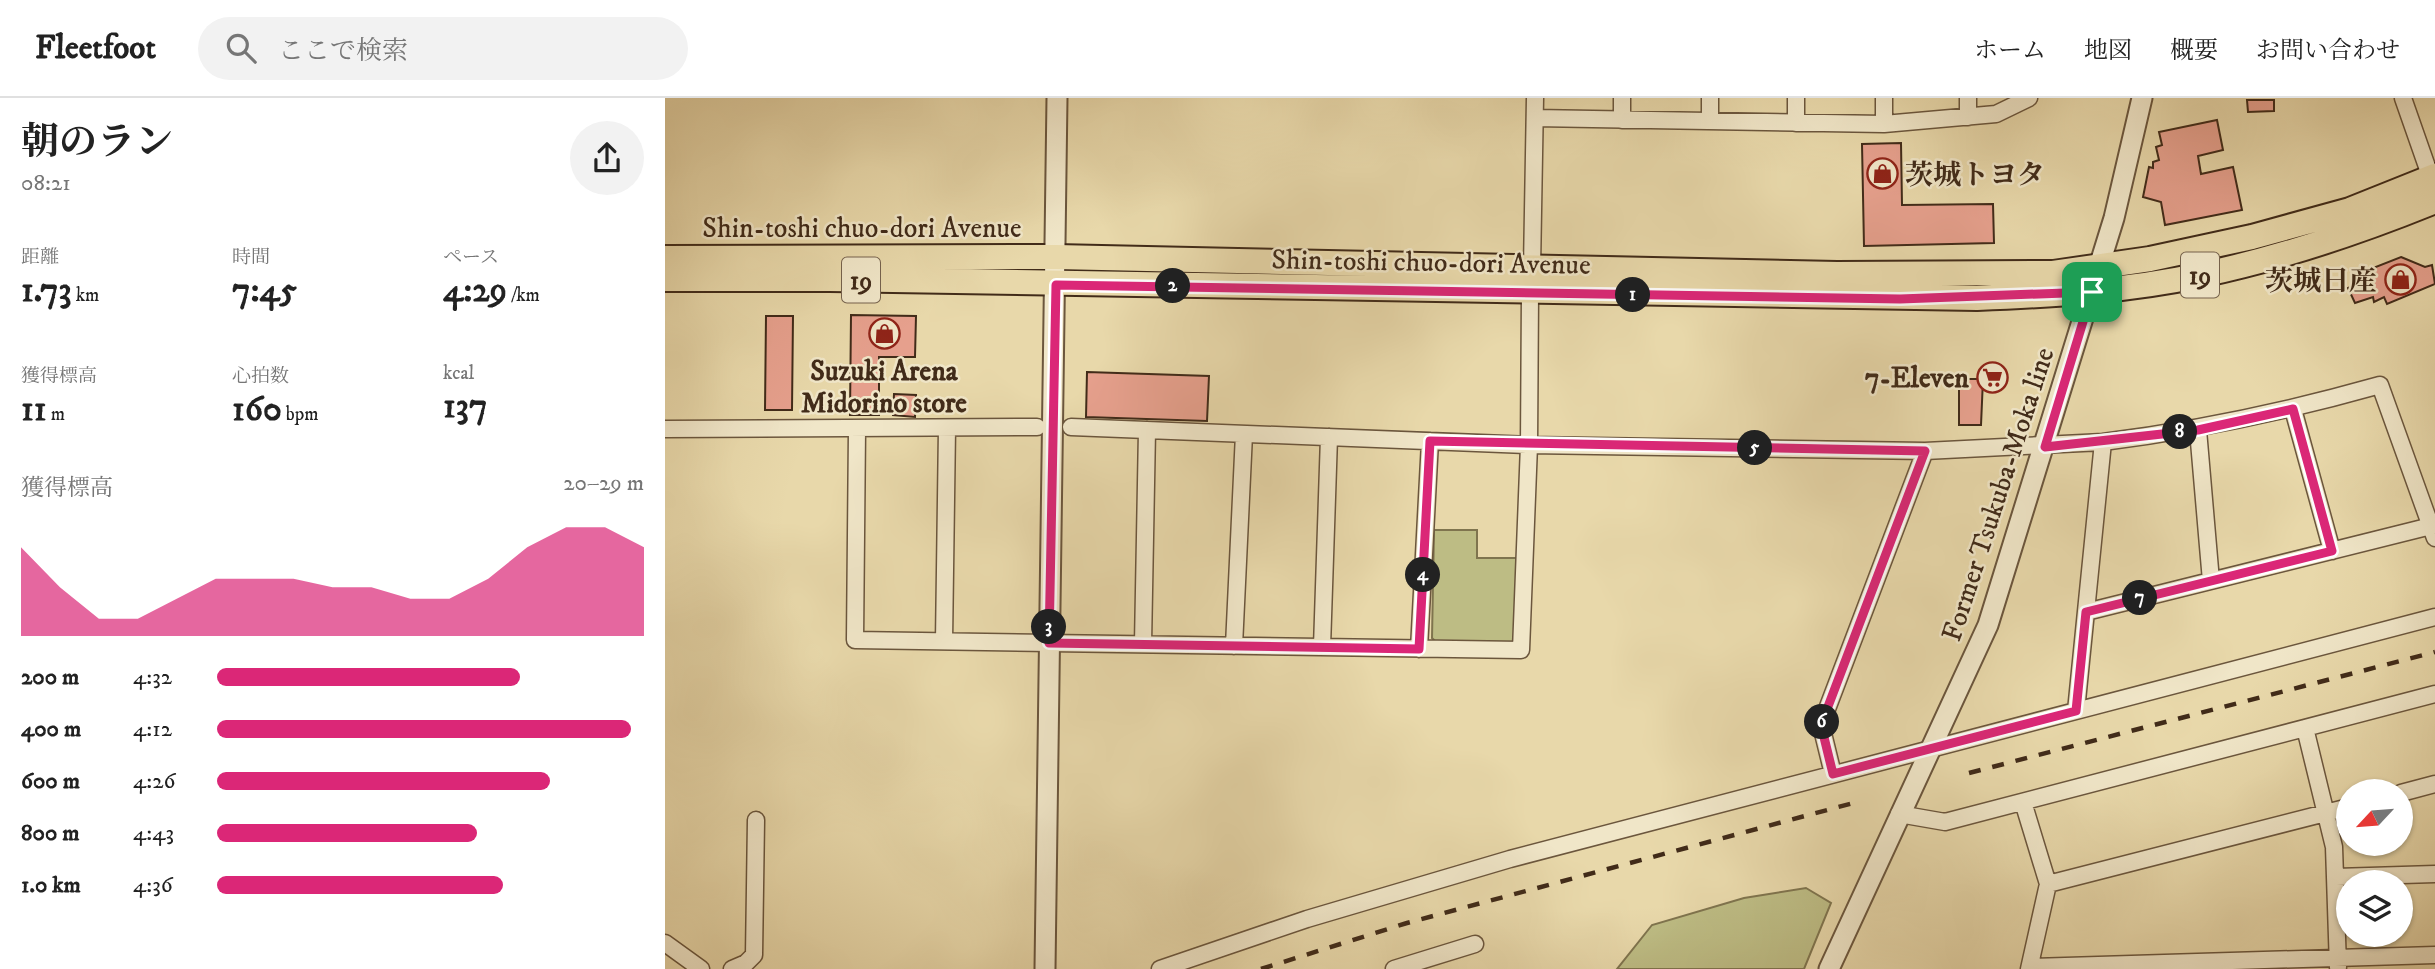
<!DOCTYPE html>
<html lang="ja">
<meta charset="utf-8">
<style>
:root{--surface:#fff;--page:#f2f2f2;--text:#222;--muted:#767676;--line:#e0e0e0;--accent:#db2777}
body{margin:0;font-family:"IM FELL DW Pica","Noto Serif JP",serif;background:var(--page);color:var(--text);height:100vh;display:flex;flex-direction:column;font-size:26px;white-space:nowrap}
*{box-sizing:border-box;margin:0}
p{font-size:23px;color:var(--muted)}
.icon{flex:none;width:38px;height:38px;fill:none;stroke:currentColor;stroke-width:2;stroke-linecap:round;stroke-linejoin:round}
.map{position:relative;flex:1;overflow:hidden}
.side{display:flex;flex-direction:column;background:var(--surface);width:665px}
.side>*{flex:none}
.needle{width:46px;rotate:244deg}
.fabs{position:absolute;left:1671px;top:681px;display:grid;gap:14px}
.fabs a{display:grid;place-items:center;width:77px;height:77px;border-radius:50%;background:var(--surface);box-shadow:0 2px 5px #0004;font-size:35px}
.pin{position:absolute;display:grid;place-items:center;width:60px;height:60px;color:#fff;margin:-30px;border-radius:14px;box-shadow:0 4px 10px #0006}
.km{position:absolute;width:35px;height:35px;margin:-18px;border-radius:50%;background:#222;color:#fff;font-size:19px;line-height:35px;text-align:center}
.round{display:grid;place-items:center;flex:none;width:74px;height:74px;border-radius:37px;background:var(--page)}
.summary{display:flex;align-items:center;justify-content:space-between;height:119px;padding:0 21px}
h1{font-size:38px;font-weight:700;line-height:52px}
.metrics{display:grid;grid-template-columns:repeat(3,1fr);gap:10px;height:119px;padding:7px 21px}
.metrics div{display:grid;align-content:center}
.metrics b{font-size:35px;font-weight:700}
.metrics small{font-size:19px;font-weight:400}
.metrics p{font-size:19px}
.chart{height:196px;padding:14px 21px}
.chart p{display:flex;justify-content:space-between}
.chart svg{width:100%;height:126px;margin-top:7px;fill:var(--accent);opacity:.7}
ul{padding:0 21px;list-style:none;font-size:23px}
li{display:grid;grid-template-columns:112px 84px 1fr;align-items:center;height:52px}
li i{height:18px;border-radius:9px;background:var(--accent)}
header{display:flex;align-items:center;gap:42px;box-sizing:border-box;height:98px;padding:0 35px;background:var(--surface);border-bottom:2px solid var(--line)}
header strong{font-size:33px}
nav{display:flex;gap:38px;margin-inline-start:auto;font-size:24px}
.search{width:490px;height:63px;background:var(--page);display:flex;align-items:center;gap:18px;box-sizing:border-box;padding:0 24px;border-radius:38px;color:var(--muted);font-size:26px}
main{display:flex;flex:1;min-height:0}
.map>svg:first-child{display:block}
.green{fill:#bdbc84;stroke:#7f744e;stroke-width:2}
.building{fill:#e6a08d;stroke:#412b19;stroke-width:2}
.lines{fill:none;stroke-linecap:round;stroke-linejoin:round}
.minor-casing{stroke:#6b563d;stroke-width:19}
.tertiary-casing{stroke:#6b563d;stroke-width:23}
.primary-casing{stroke:#412b19;stroke-width:28}
.minor{stroke:#f0e6c8;stroke-width:16}
.tertiary{stroke:#f0e6c8;stroke-width:19}
.primary{stroke:#e8d8aa;stroke-width:24}
.rail{stroke:#412b19;stroke-width:4.5;stroke-dasharray:12 12;stroke-linecap:butt}
.route-casing{stroke:#fff;stroke-width:14}
.route{stroke:#db2777;stroke-width:9}
.labels{text-anchor:middle;stroke-width:5;stroke-linejoin:round;paint-order:stroke}
.shield{fill:#f0e6c8;stroke:#76634e;stroke-width:2}
.shield-label{font-size:26px;font-weight:bold;fill:#412b19}
.poi-label{font-size:28px;font-weight:bold;fill:#412b19;stroke:#f0e6c8;text-anchor:end}
.street-label{font-size:28px;fill:#412b19;stroke:#f0e6c8}
</style>
<header>
<strong>Fleetfoot</strong>
<div class="search"><svg class="icon" aria-label="search" viewBox="0 0 24 24"><circle cx="10" cy="10" r="6"/><path d="M15 15l6 6"/></svg>ここで検索</div>
<nav><a>ホーム</a><a>地図</a><a>概要</a><a>お問い合わせ</a></nav>
</header>
<main>
<section class="side">
<div class="summary"><div><h1>朝のラン</h1><p>08:21</p></div><a class="round"><svg class="icon" aria-label="share" viewBox="0 0 24 24"><path d="M12 15V3M7 8l5-5 5 5M5 13v7h14v-7"/></svg></a></div>
<div class="metrics">
<div><p>距離</p><b>1.73<small> km</small></b></div>
<div><p>時間</p><b>7:45</b></div>
<div><p>ペース</p><b>4:29<small> /km</small></b></div>
</div>
<div class="metrics">
<div><p>獲得標高</p><b>11<small> m</small></b></div>
<div><p>心拍数</p><b>160<small> bpm</small></b></div>
<div><p>kcal</p><b>137</b></div>
</div>
<div class="chart"><p><span>獲得標高</span>20–29 m</p>
<svg viewBox="0 0 160 44" preserveAspectRatio="none"><path d="M0 44V13L10 27L20 38L30 38L40 31L50 24L60 24L70 24L80 27L90 27L100 31L110 31L120 24L130 13L140 6L150 6L160 13V44z"/></svg>
</div>
<ul>
<li><b>200 m</b>4:32<i style="width:71%"></i></li>
<li><b>400 m</b>4:12<i style="width:97%"></i></li>
<li><b>600 m</b>4:26<i style="width:78%"></i></li>
<li><b>800 m</b>4:43<i style="width:61%"></i></li>
<li><b>1.0 km</b>4:36<i style="width:67%"></i></li>
</ul>
</section>
<div class="map">
<svg width="1770" height="871" viewBox="0 0 1770 871">
<rect width="100%" height="100%" fill="#e8d8aa"/>
<filter id="stains"><feTurbulence type="fractalNoise" baseFrequency=".00286" numOctaves="4"/><feColorMatrix values="0 0 0 0 .2 0 0 0 0 .09 0 0 0 0 .02 0 0 0 .5 -.17"/></filter>
<radialGradient id="worn" r=".72"><stop offset=".6" stop-color="#630" stop-opacity="0"/><stop offset="1" stop-color="#630" stop-opacity=".3"/></radialGradient>
<path class="green" d="M 769,432 L 812,432 L 812,460 L 854,460 L 853,541 L 847,547 L 772,545 L 767,540 Z
M 1141,790 L 1166,805 L 1139,871 L 952,871 L 987,827 L 1079,800 Z"/>
<path class="building" d="M 1582,2 L 1609,2 L 1609,13 L 1583,14 Z
M 1552,22 L 1558,52 L 1533,58 L 1536,76 L 1568,69 L 1577,112 L 1500,127 L 1496,104 L 1478,99 L 1484,69 L 1488,70 L 1488,64 L 1494,62 L 1491,49 L 1497,47 L 1494,34 Z
M 1236,45 L 1237,107 L 1328,106 L 1329,145 L 1199,148 L 1197,46 Z
M 1736,159 L 1760,169 L 1767,167 L 1770,186 L 1722,206 L 1719,199 L 1709,204 L 1708,199 L 1690,205 L 1683,190 L 1711,178 L 1708,170 Z
M 186,217 L 251,218 L 250,259 L 214,259 L 214,317 L 185,317 Z
M 101,218 L 128,218 L 127,312 L 100,312 Z
M 422,274 L 544,278 L 542,323 L 421,319 Z
M 1294,281 L 1318,281 L 1316,327 L 1294,327 Z
M 229,296 L 251,297 L 250,319 L 228,317 Z"/>
<g class="lines">
<defs>
<path id="minor" d="M 1738,0 L 1766,80
M 1303,19 L 1303,0
M 870,20 L 1219,26 L 1331,16 L 1364,0
M 957,22 L 957,0
M 1045,23 L 1045,0
M 1131,25 L 1131,0
M 1219,26 L 1219,0
M 867,170 L 870,0
M 1628,311 L 1667,453
M 406,329 L 864,347 L 865,195
M 0,331 L 372,329
M 192,332 L 190,542 L 856,552 L 864,347 L 1260,353 L 1438,344 L 1411,613
M 1533,332 L 1546,483
M 1438,344 C 1533,332 1623,313 1715,287 L 1770,440
M 1421,514 L 1766,428
M 279,543 L 282,330
M 478,546 L 482,332
M 569,548 L 579,336
M 657,549 L 664,339
M 754,551 L 765,343
M 1640,630 L 1669,749 L 1673,869
M 1168,676 L 1156,627 L 1260,353
M 1736,695 L 1770,686
M 1358,704 L 1383,786 L 1364,871
M 1234,716 L 1280,724 L 1770,596
M 1671,779 L 1770,776
M 1383,786 L 1684,709
M 0,845 L 36,871
M 1365,869 L 1770,857
M 67,871 L 81,865 L 89,857 L 91,722
M 495,871 L 642,821 L 845,761 L 1770,519
M 729,871 L 810,846"/>
<path id="tertiary" d="M 380,871 L 392,0
M 1164,871 L 1323,527 L 1449,120 L 1477,0"/>
<path id="primary" d="M 0,160 L 391,159 L 1172,176 L 1388,175 L 1485,161 L 1587,139 L 1685,112 L 1770,78
M 0,181 L 165,181 L 1312,200 C 1387,197 1462,193 1536,177 C 1616,160 1694,134 1770,103"/>
</defs>
<use href="#minor" class="minor-casing"/>
<use href="#tertiary" class="tertiary-casing"/>
<use href="#primary" class="primary-casing"/>
<use href="#minor" class="minor"/>
<use href="#tertiary" class="tertiary"/>
<use href="#primary" class="primary"/>
<path class="rail" d="M 1304,675 L 1770,554
M 596,871 L 742,825 L 1192,704"/>
</g>
<g class="lines">
<defs>
<path id="route" d="M 391,187 L 1235,201 L 1427,194 L 1380,349 L 1533,332 L 1628,311 L 1667,453 L 1421,514 L 1411,613 L 1168,676 L 1156,627 L 1260,353 L 765,343 L 754,551 L 384,545 Z"/>
</defs>
<use href="#route" class="route-casing"/>
<use href="#route" class="route"/>
</g>
<defs>
<symbol id="shop-ring" viewBox="-11 -11 22 22"><circle r="9.5" fill="#f0e6c8" stroke="#8f2418" stroke-width="1.5"/><path d="M-5-2.5h2.3a2.7 3.5 0 0 1 5.4 0H5L5.5 6h-11ZM-1.5-2.5h3a1.5 2.3 0 0 0-3 0Z" fill="#8f2418"/></symbol>
<symbol id="supermarket-ring" viewBox="-11 -11 22 22"><circle r="9.5" fill="#f0e6c8" stroke="#8f2418" stroke-width="1.5"/><path d="M-6-5.5h2.5l.6 2H6L4.5 2H-2.5L-4.4-4H-6ZM-1.5 3.2a1.3 1.3 0 1 0 .1 0ZM3 3.2a1.3 1.3 0 1 0 .1 0Z" fill="#8f2418"/></symbol>
</defs>
<g fill-rule="evenodd">
<use href="#shop-ring" x="1200" y="58" width="35" height="35"/>
<use href="#shop-ring" x="1718" y="164" width="35" height="35"/>
<use href="#shop-ring" x="202" y="218" width="35" height="35"/>
<use href="#supermarket-ring" x="1310" y="262" width="35" height="35"/>
</g>
<g class="labels">
<g class="shield">
<rect x="1516" y="154.5" width="38" height="45" rx="5"/>
<rect x="177" y="159.5" width="38" height="45" rx="5"/>
</g>
<g class="shield-label">
<text x="1535" y="186">19</text>
<text x="196" y="191">19</text>
</g>
<g class="poi-label">
<text x="1240" y="86" text-anchor="start">茨城トヨタ</text>
<text x="1712" y="192">茨城日産</text>
<text x="219" y="282" text-anchor="middle">Suzuki Arena<tspan x="219" dy="32">Midorino store</tspan></text>
<text x="1304" y="289">7-Eleven</text>
</g>
<g class="street-label">
<text x="197" y="139">Shin-toshi chuo-dori Avenue</text>
<text transform="translate(766 163) rotate(1)" y="10">Shin-toshi chuo-dori Avenue</text>
<text transform="translate(1332 396) rotate(-72)" y="10">Former Tsukuba-Moka line</text>
</g>
</g>
<rect width="100%" height="100%" filter="url(#stains)"/>
<rect width="100%" height="100%" fill="url(#worn)"/>
</svg>
<div class="fabs">
<a><svg class="needle" viewBox="-14 -14 28 28"><path d="M0-13l5 13h-10z" fill="#e53935"/><path d="M0 13l5-13h-10z" fill="#767676"/></svg></a>
<a><svg class="icon" aria-label="layers" viewBox="0 0 24 24"><path d="M12 4l9 5-9 5-9-5zM3 14l9 5 9-5"/></svg></a>
</div>
<div class="pin" style="left:1427px;top:194px;background:#1e9e55"><svg class="icon" aria-label="arrive" viewBox="0 0 24 24"><path d="M6 21V4h12l-3 4 3 4H6"/></svg></div>
<b class="km" style="left:968px;top:197px">1</b>
<b class="km" style="left:508px;top:188px">2</b>
<b class="km" style="left:384px;top:529px">3</b>
<b class="km" style="left:758px;top:477px">4</b>
<b class="km" style="left:1090px;top:350px">5</b>
<b class="km" style="left:1157px;top:624px">6</b>
<b class="km" style="left:1475px;top:500px">7</b>
<b class="km" style="left:1515px;top:334px">8</b>
</div>
</main>
